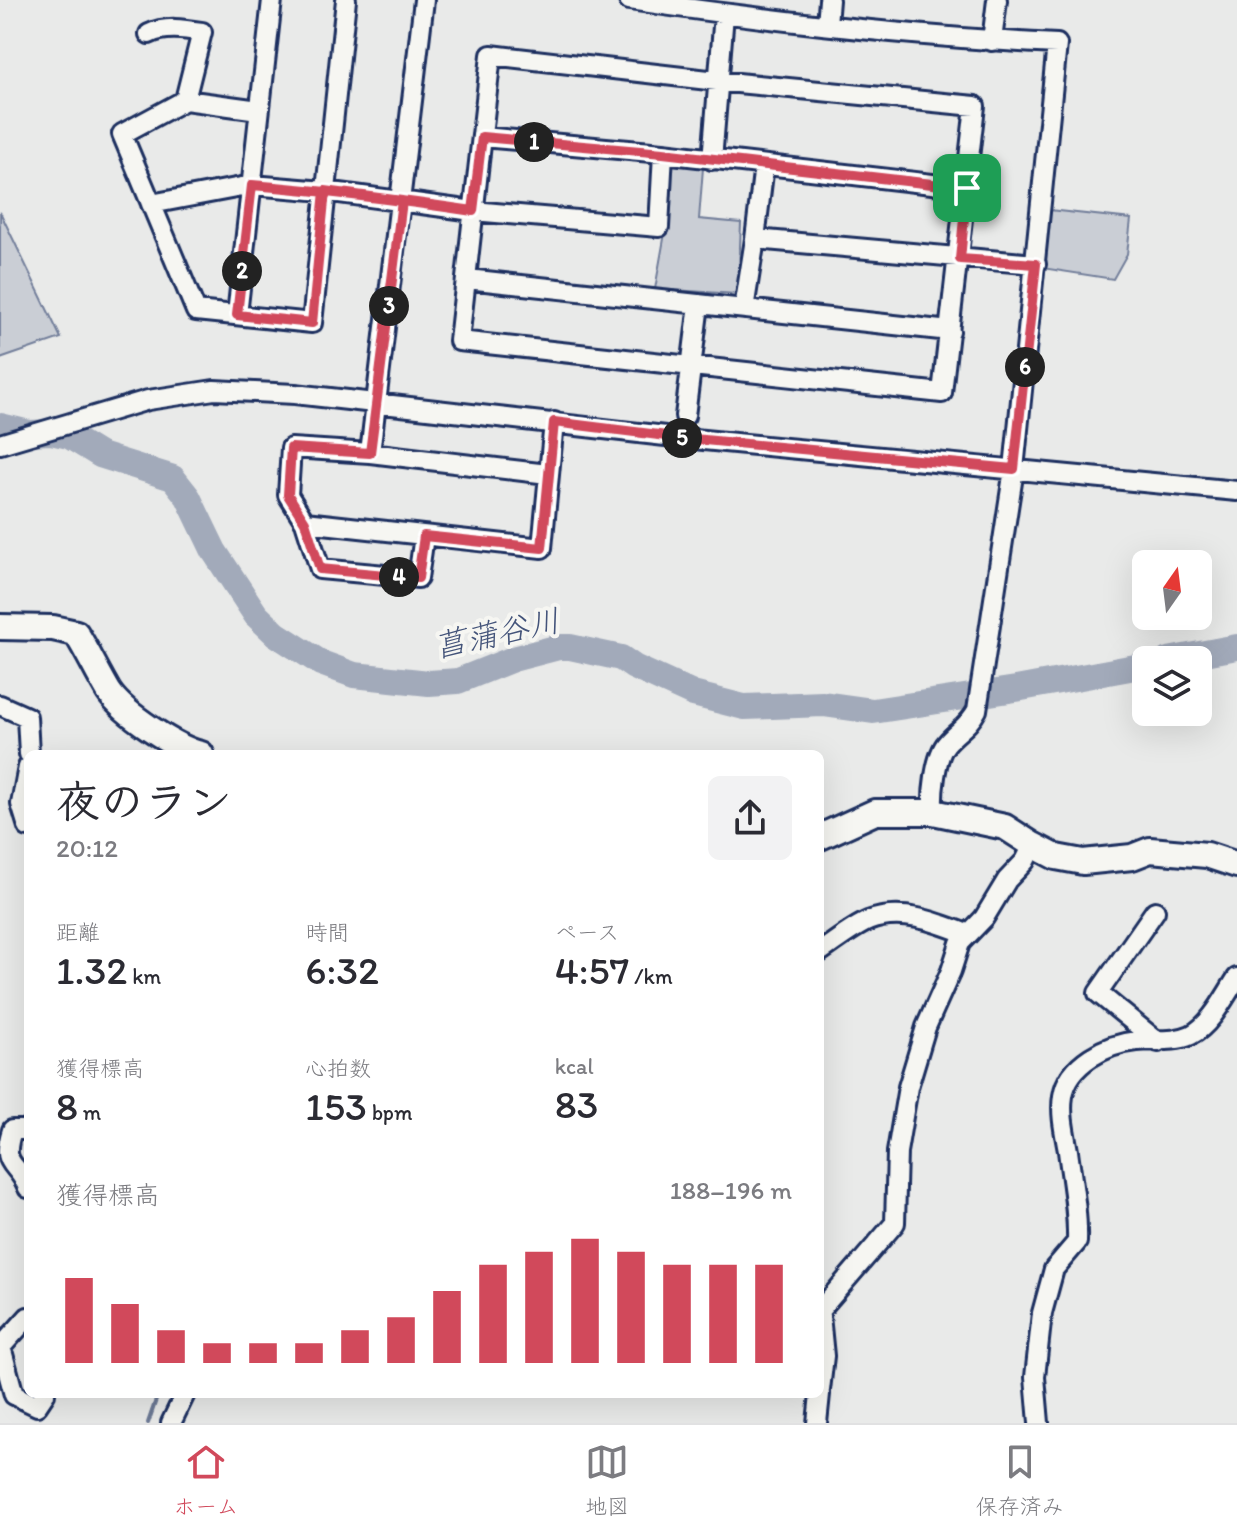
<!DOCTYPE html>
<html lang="ja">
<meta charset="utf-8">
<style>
:root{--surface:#fff;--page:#f2f2f3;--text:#2b2b33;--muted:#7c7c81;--line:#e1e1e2;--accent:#d1495b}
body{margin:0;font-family:Itim,"Klee One",sans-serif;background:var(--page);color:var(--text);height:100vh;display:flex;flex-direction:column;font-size:30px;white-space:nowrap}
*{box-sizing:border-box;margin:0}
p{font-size:26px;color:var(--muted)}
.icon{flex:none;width:44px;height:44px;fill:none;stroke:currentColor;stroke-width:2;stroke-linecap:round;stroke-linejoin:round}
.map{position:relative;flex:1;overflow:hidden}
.side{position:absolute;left:24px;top:750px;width:800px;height:648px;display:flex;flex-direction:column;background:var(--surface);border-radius:12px;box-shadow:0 8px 32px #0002}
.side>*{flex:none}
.needle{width:52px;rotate:14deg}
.controls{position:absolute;left:1132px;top:550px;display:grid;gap:16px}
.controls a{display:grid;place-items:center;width:80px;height:80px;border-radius:12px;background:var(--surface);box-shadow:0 8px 32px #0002;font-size:40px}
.pin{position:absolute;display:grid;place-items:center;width:68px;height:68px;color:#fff;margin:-34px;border-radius:16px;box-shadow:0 4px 12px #0006}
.km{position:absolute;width:40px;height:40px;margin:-20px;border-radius:50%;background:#222;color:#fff;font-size:22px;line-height:40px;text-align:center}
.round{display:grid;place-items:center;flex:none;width:84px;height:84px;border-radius:12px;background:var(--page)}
.head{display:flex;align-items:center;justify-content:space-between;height:136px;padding:0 32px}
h1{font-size:44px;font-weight:600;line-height:60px}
.figures{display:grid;grid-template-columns:repeat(3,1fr);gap:12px;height:136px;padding:8px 32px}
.figures div{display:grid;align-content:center}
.figures b{font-size:40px;font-weight:600}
.figures small{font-size:22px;font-weight:400}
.figures p{font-size:22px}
.chart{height:224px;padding:16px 32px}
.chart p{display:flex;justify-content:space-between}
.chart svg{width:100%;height:144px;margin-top:8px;stroke:var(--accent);stroke-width:6}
.dock{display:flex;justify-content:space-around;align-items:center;height:112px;border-top:2px solid var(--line);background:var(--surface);font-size:22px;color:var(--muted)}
.dock a{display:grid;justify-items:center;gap:4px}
.dock .current{color:var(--accent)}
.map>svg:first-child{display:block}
.green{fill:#caced5;stroke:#727e9a;stroke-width:2}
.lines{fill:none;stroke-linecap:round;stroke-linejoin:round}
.stream{stroke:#6c7995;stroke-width:4}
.river{stroke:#a2aaba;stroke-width:26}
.minor-casing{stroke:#1b2f5e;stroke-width:24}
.major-casing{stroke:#1b2f5e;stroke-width:30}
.minor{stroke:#f6f6f2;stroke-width:18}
.major{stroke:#f6f6f2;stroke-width:24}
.route-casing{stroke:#fff;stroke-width:16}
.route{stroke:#d1495b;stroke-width:10}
.labels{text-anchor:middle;stroke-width:8;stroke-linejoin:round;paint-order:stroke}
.water-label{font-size:32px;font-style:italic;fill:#44547a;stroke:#f6f6f2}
</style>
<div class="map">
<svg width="1237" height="1423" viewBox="0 0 1237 1423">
<rect width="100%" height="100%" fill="#e9eae9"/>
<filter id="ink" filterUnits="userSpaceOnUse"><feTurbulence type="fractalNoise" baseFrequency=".0125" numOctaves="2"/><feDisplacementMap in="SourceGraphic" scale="16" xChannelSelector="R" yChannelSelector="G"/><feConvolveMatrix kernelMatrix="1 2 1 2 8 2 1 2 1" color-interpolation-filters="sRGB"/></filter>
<g filter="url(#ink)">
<path class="green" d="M 670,164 L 703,168 L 699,219 L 741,223 L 738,294 L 655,289 L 667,222 Z
M 1049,210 L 1131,219 L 1127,254 L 1113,279 L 1042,268 Z
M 0,212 L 61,338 L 0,359 Z"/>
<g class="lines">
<path class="stream" d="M 148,1423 L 158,1394"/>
<path class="river" d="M 0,426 L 29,433 L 51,432 L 69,436 L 100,455 L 173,478 L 188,497 L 214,551 L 256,615 L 276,634 L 321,663 L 354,675 L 429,683 L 458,681 L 513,659 L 559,647 L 570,647 L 621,658 L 634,667 L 693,694 L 744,707 L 823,704 L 873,711 L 1016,689 L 1146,665
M 1168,660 L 1237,647"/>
<defs>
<path id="minor" d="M 629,0 C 771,21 914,37 1057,44 L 1014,469 L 977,710 C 968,727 958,730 947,743 C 935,756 932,794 933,812
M 827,24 L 829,0
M 149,34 C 165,26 184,29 202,32 L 185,100
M 992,41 L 997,0
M 491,55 L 717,81 L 975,106 L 942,393 L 459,341 Z
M 259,110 L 185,100 L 122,134 L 196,311 L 312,323 L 346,0
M 482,137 L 663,153 L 967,188
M 712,160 L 724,14
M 764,165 L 755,239 L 1036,264
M 151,204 L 252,185 L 325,191 L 473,211 L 659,227 L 663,153
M 467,279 L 950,331
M 744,309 L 755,239
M 237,315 L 272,0
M 685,416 L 699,304
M 0,444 L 148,400 L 214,390 L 295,394 L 683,438 L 1237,491
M 370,453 L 424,0
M 305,522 L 542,548 L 554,422
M 424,536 L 418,578 L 320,569 L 305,522 L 288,495 L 291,448 L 370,453 L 548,474
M 0,705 L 27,717 L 29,754
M 28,767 L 21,804 L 28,827
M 1155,911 L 1098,993 L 1158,1042
M 820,952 C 835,942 852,928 868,921 C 901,908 936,922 967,934
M 28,1130 L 12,1130 C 0,1168 17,1160 28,1188
M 820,1310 L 895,1223 L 897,1152 L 908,1087 L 926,1027 L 951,971 L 960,943 L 984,918 L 1007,880 L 1025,861 L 1033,845
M 820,1316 L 824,1356 L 820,1390
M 0,1343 L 14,1395 L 37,1406 L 45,1394
M 2,1346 L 28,1317
M 171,1423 L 185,1394
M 817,1423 L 820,1394
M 1039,1423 L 1035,1377 L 1042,1313 L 1054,1269 L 1077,1242 C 1078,1211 1072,1182 1068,1151 C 1065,1134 1060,1114 1063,1096 C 1068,1063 1107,1044 1137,1041 C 1155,1039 1173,1043 1191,1035 C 1211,1025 1225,996 1237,978"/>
<path id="major" d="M 0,627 L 53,628 L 76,633 C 88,652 98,674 109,692 C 123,713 177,749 201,754
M 820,837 L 875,812 L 933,812 L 1005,827 L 1033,845 L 1056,857 L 1083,862 L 1132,857 L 1150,850 L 1207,855 L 1237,865"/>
</defs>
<use href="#minor" class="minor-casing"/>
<use href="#major" class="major-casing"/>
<use href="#minor" class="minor"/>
<use href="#major" class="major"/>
</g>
</g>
<g class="lines" filter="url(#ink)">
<defs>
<path id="route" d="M 967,188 L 663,153 L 482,137 L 473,211 C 399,200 326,191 252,185 L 237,315 L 312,323 L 325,191 L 402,201 L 370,453 L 291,448 L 288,495 L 305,522 L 320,569 L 418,578 L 424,536 L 542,548 L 554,422 L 683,438 L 1014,469 L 1036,264 L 960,259 L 967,188"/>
</defs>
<use href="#route" class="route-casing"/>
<use href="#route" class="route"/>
</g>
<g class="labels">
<g class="water-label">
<text transform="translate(497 633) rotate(-12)" y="11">菖蒲谷川</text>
</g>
</g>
</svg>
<div class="controls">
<a><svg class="needle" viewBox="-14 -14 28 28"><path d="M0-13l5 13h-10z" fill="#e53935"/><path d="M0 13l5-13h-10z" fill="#7c7c81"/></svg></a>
<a><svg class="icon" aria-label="layers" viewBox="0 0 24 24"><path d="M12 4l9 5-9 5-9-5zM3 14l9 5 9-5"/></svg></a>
</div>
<div class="pin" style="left:967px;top:188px;background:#1e9e55"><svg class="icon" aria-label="arrive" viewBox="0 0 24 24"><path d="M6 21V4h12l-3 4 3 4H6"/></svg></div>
<b class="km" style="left:534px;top:142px">1</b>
<b class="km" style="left:242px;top:271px">2</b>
<b class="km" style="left:389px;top:306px">3</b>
<b class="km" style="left:399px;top:577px">4</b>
<b class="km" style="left:682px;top:438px">5</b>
<b class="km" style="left:1025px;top:367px">6</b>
<section class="side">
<div class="head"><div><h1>夜のラン</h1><p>20:12</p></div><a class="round"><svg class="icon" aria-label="share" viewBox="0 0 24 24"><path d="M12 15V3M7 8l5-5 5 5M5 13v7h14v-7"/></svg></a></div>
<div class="figures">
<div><p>距離</p><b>1.32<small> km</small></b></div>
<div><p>時間</p><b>6:32</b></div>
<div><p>ペース</p><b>4:57<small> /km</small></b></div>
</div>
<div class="figures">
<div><p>獲得標高</p><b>8<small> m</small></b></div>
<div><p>心拍数</p><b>153<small> bpm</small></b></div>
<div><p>kcal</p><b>83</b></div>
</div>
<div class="chart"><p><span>獲得標高</span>188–196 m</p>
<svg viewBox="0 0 160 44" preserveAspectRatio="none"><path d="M5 44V18M15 44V26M25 44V34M35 44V38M45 44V38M55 44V38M65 44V34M75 44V30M85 44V22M95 44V14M105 44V10M115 44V6M125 44V10M135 44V14M145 44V14M155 44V14"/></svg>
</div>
</section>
</div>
<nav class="dock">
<a class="current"><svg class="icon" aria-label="home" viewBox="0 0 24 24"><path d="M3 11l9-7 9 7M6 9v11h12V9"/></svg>ホーム</a>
<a><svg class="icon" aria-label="map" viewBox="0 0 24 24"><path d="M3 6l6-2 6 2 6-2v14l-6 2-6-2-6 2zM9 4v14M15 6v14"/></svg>地図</a>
<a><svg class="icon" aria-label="saved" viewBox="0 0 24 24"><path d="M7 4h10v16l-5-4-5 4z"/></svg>保存済み</a>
</nav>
